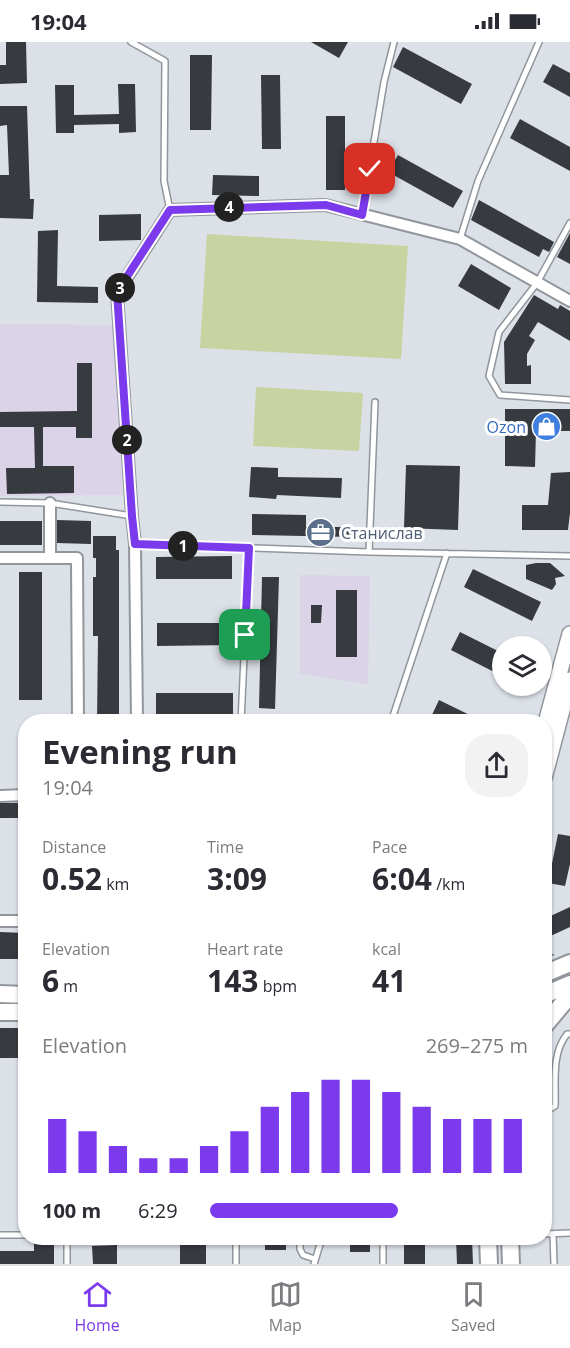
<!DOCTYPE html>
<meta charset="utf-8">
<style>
:root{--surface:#fff;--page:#f2f2f3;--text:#2b2b33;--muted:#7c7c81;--line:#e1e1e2;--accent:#7c3aed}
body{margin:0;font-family:"Open Sans",sans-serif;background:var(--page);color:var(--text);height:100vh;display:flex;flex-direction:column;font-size:22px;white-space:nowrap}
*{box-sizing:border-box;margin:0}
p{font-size:20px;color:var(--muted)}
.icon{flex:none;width:33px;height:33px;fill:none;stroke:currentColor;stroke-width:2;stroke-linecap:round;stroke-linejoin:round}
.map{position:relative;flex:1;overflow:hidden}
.details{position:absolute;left:18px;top:672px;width:534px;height:531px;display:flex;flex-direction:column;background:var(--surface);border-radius:24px;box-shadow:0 2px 4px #0004}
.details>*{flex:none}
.controls{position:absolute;left:492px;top:594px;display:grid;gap:12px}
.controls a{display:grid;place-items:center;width:60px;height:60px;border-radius:50%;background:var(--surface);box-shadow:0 2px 4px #0004;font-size:30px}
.pin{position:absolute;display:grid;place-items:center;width:51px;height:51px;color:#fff;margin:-26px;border-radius:12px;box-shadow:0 3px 9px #0006}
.km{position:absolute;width:30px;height:30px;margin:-15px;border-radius:50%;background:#222;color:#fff;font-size:16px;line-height:30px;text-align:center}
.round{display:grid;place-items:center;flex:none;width:63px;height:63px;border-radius:24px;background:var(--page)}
.headline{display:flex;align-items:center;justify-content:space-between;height:102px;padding:0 24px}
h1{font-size:33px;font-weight:700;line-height:45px}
.metrics{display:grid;grid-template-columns:repeat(3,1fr);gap:9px;height:102px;padding:6px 24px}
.metrics div{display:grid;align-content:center}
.metrics b{font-size:30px;font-weight:700}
.metrics small{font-size:16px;font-weight:400}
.metrics p{font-size:16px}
.chart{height:168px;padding:12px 24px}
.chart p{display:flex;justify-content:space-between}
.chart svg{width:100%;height:108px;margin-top:6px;stroke:var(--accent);stroke-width:6}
ul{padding:0 24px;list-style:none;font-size:20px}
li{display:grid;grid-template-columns:96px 72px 1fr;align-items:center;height:45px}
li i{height:15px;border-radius:8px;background:var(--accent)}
.status{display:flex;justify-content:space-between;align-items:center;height:42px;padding:0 30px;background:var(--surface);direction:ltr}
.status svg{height:16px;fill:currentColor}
.dock{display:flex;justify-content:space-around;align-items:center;height:84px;border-top:2px solid var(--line);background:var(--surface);font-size:16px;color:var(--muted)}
.dock a{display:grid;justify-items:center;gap:3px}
.dock .active{color:var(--accent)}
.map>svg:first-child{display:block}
.education{fill:#dbd3e8}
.grass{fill:#c9d3a1}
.building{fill:#373b40}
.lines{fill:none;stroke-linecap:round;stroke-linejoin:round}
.lane-casing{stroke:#91969c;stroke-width:8}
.street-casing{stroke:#91969c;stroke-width:14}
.secondary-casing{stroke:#91969c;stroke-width:18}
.primary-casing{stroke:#91969c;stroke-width:20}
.path{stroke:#72757a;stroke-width:1.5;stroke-dasharray:3 4.5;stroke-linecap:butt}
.lane{stroke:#fff;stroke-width:5}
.street{stroke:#fff;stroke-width:10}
.secondary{stroke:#fff;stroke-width:15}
.primary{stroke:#fff;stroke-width:16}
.route-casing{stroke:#fff;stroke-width:12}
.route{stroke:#7c3aed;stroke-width:8}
.labels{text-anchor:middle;stroke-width:6;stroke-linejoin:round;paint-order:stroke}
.shop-label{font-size:16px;fill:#366cbe;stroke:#fff;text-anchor:end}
.service-label{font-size:16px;fill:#4e5e75;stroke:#fff;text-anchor:start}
</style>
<div class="status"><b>19:04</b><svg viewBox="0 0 49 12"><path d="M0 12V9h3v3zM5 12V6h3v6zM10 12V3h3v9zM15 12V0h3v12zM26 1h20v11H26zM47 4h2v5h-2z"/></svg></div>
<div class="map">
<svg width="570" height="1222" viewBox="0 0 570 1222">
<rect width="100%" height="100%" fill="#dce1e8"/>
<path class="education" d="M 0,282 L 113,283 L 123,453 L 0,454 Z
M 300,533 L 370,534 L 368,642 L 300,632 Z"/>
<path class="grass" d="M 207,192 L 408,204 L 401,317 L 200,306 Z
M 256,345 L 363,351 L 359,409 L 253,404 Z
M 545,1117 L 552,1117 L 551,1160 L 545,1160 Z"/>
<path class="building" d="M 6,0 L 26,0 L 27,41 L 0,42 L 0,23 L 6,23 Z
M 311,0 L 348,0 L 339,16 Z
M 403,5 L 472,42 L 461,62 L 393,25 Z
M 190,13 L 212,13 L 211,88 L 190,88 Z
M 553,22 L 570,31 L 570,55 L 543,40 Z
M 261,33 L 280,33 L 281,107 L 262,107 Z
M 118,42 L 135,42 L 136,90 L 119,91 L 119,82 L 74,83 L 74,91 L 56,91 L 55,43 L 74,43 L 74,73 L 119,72 Z
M 0,64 L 27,64 L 30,157 L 34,157 L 33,177 L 0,176 L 0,133 L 9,133 L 7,83 L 0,84 Z
M 326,74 L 345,74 L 345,148 L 326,148 Z
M 520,77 L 570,105 L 570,129 L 510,96 Z
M 398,113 L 463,149 L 453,166 L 388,130 Z
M 213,133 L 259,134 L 259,154 L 212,153 Z
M 479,158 L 554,200 L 549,210 L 543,207 L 539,215 L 471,178 Z
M 141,172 L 141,198 L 99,199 L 99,173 Z
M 58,188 L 57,244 L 98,245 L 98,261 L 37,260 L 38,189 Z
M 570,191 L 570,222 L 557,215 Z
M 471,222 L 511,246 L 499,268 L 458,244 Z
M 534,253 L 558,267 L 560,263 L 570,269 L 570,299 L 538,280 L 529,294 L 535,298 L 527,312 L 527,324 L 531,323 L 531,342 L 505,342 L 504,300 Z
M 77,321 L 92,321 L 92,396 L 76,396 L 76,385 L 43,385 L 43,424 L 74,424 L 74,451 L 7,452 L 6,426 L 35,426 L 34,385 L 0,385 L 0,370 L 77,369 Z
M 505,367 L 570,367 L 570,389 L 536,389 L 535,425 L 505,424 Z
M 406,423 L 460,424 L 458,488 L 404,486 Z
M 251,425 L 278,426 L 278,435 L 342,436 L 341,456 L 277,453 L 276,457 L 249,455 Z
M 570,430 L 570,471 L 568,488 L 522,488 L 522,463 L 548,463 L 551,431 Z
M 252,472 L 306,473 L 306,485 L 353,485 L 353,495 L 252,493 Z
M 57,478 L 91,479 L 91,502 L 57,501 Z
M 0,479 L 42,479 L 42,503 L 0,503 Z
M 93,494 L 116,494 L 116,508 L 119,508 L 119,680 L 97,680 L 98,594 L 93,594 L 93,535 L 96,535 L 96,516 L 93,516 Z
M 232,514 L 232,537 L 156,537 L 156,515 Z
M 536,521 L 550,521 L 565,534 L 555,536 L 556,542 L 552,548 L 526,537 L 526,523 Z
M 473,527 L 541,560 L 532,579 L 464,545 Z
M 19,530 L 42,530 L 42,658 L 19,658 Z
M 262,535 L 279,535 L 275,667 L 259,666 Z
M 336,548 L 357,548 L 357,615 L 336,615 Z
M 311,563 L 322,563 L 321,581 L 311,581 Z
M 157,581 L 233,581 L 233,603 L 157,604 Z
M 460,590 L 502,611 L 502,634 L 451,608 Z
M 156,651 L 233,651 L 233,673 L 156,673 Z
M 439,658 L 484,680 L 435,680 L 430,677 Z
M 0,761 L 26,761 L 26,776 L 0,776 Z
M 558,792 L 570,794 L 570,822 L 565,844 L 548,841 Z
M 570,865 L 570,885 L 544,897 L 544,877 Z
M 0,890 L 26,891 L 26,917 L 0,917 Z
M 0,986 L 26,986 L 26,1016 L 0,1016 Z
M 180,1196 L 206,1196 L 206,1222 L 180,1222 Z
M 265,1196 L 286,1196 L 286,1208 L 265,1208 Z
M 350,1196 L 370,1196 L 370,1210 L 350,1210 Z
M 404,1196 L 425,1196 L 425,1222 L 404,1222 Z
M 456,1196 L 472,1196 L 473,1222 L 457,1222 Z
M 34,1199 L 54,1199 L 54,1222 L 0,1222 L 0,1209 L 34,1209 Z
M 117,1203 L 117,1222 L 93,1222 L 92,1204 Z"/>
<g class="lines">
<defs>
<path id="lane" d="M 131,0 L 165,19 L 164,139 L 170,168
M 362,172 L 384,40 L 394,0
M 570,181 L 537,241 L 499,290 L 489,334 L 500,353 L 570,358
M 460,197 L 478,139 L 539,0
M 0,460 L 50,461 L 132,474
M 135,502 L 369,510 L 570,514
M 369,510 L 375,360
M 241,680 L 249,506
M 391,680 L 447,511
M 544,1071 L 555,1064 C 556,1040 551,1012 567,992 L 570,992
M 544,1192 L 570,1191
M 553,1192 L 554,1222
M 0,1193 L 26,1193
M 108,1196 L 141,1196
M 300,1196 L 300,1207 L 303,1213 L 315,1217
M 67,1222 L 67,1196
M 236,1222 L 236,1196
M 314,1222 L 322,1196
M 383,1222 L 383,1196"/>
<path id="street" d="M 50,461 L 50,516
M 0,516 L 77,516 L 78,680
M 137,680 L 135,502 L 132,474 L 117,251 L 170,168 L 325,163 L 460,197 L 570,259
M 0,754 L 26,753
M 0,879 L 26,879"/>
<path id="secondary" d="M 544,688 L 570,592
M 544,736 L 570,638"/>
<path id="primary" d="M 544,932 L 570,921
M 0,952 L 26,953
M 544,953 L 570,942
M 0,970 L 26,970
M 544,984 L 570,953
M 488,1196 L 489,1222
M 510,1196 L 511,1222"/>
</defs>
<use href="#lane" class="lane-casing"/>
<use href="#street" class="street-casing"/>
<use href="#secondary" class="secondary-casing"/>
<use href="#primary" class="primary-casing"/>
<path class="path" d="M 544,916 L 558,911"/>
<use href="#lane" class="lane"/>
<use href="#street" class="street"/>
<use href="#secondary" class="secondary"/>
<use href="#primary" class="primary"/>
</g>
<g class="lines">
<defs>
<path id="route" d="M 245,593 L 249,506 L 135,502 L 132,474 L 117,250 L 170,168 L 326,163 L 362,173 L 370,127"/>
</defs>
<use href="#route" class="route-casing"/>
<use href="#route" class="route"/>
</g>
<defs>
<symbol id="shop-disc" viewBox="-11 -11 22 22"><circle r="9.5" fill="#3f7fe0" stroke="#fff"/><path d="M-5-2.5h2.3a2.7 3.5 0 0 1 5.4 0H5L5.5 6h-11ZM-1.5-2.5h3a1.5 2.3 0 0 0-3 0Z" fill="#fff"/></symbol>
<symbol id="office-disc" viewBox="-11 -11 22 22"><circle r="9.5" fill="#5c6f8a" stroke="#fff"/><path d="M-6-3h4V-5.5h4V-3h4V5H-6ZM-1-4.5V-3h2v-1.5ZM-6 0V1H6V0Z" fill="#fff"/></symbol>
</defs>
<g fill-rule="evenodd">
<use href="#shop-disc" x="530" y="368" width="33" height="33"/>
<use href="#office-disc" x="304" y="474" width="33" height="33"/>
</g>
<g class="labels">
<g class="shop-label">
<text x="526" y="391">Ozon</text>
</g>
<g class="service-label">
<text x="341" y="497">Станислав</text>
</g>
</g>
</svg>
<div class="controls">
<a><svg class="icon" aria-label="layers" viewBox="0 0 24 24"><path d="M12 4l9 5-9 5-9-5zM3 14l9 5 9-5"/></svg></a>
</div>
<div class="pin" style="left:245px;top:593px;background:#1e9e55"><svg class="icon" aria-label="arrive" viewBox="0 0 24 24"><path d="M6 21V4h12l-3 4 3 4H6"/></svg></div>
<div class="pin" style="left:370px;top:127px;background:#d93025"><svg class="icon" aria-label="check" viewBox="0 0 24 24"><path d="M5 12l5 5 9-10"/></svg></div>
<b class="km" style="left:183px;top:504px">1</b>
<b class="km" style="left:127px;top:398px">2</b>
<b class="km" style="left:120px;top:246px">3</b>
<b class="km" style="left:229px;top:165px">4</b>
<section class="details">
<div class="headline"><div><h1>Evening run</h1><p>19:04</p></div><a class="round"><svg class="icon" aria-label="share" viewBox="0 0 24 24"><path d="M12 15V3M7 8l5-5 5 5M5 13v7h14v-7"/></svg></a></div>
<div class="metrics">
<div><p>Distance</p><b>0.52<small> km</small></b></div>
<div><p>Time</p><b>3:09</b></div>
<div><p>Pace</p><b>6:04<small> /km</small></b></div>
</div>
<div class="metrics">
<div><p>Elevation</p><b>6<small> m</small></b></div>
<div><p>Heart rate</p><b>143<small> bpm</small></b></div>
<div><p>kcal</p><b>41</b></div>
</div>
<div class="chart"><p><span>Elevation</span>269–275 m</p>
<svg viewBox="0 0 160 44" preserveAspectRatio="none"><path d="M5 44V22M15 44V27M25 44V33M35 44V38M45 44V38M55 44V33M65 44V27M75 44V17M85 44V11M95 44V6M105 44V6M115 44V11M125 44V17M135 44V22M145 44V22M155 44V22"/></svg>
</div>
<ul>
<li><b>100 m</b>6:29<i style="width:59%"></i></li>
</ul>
</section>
</div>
<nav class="dock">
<a class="active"><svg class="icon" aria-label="home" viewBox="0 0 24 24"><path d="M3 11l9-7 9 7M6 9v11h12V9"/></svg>Home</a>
<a><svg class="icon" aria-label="map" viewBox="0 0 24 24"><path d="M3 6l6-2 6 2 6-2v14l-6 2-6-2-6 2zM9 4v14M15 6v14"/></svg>Map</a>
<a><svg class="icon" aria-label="saved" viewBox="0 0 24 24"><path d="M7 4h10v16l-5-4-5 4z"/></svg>Saved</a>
</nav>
